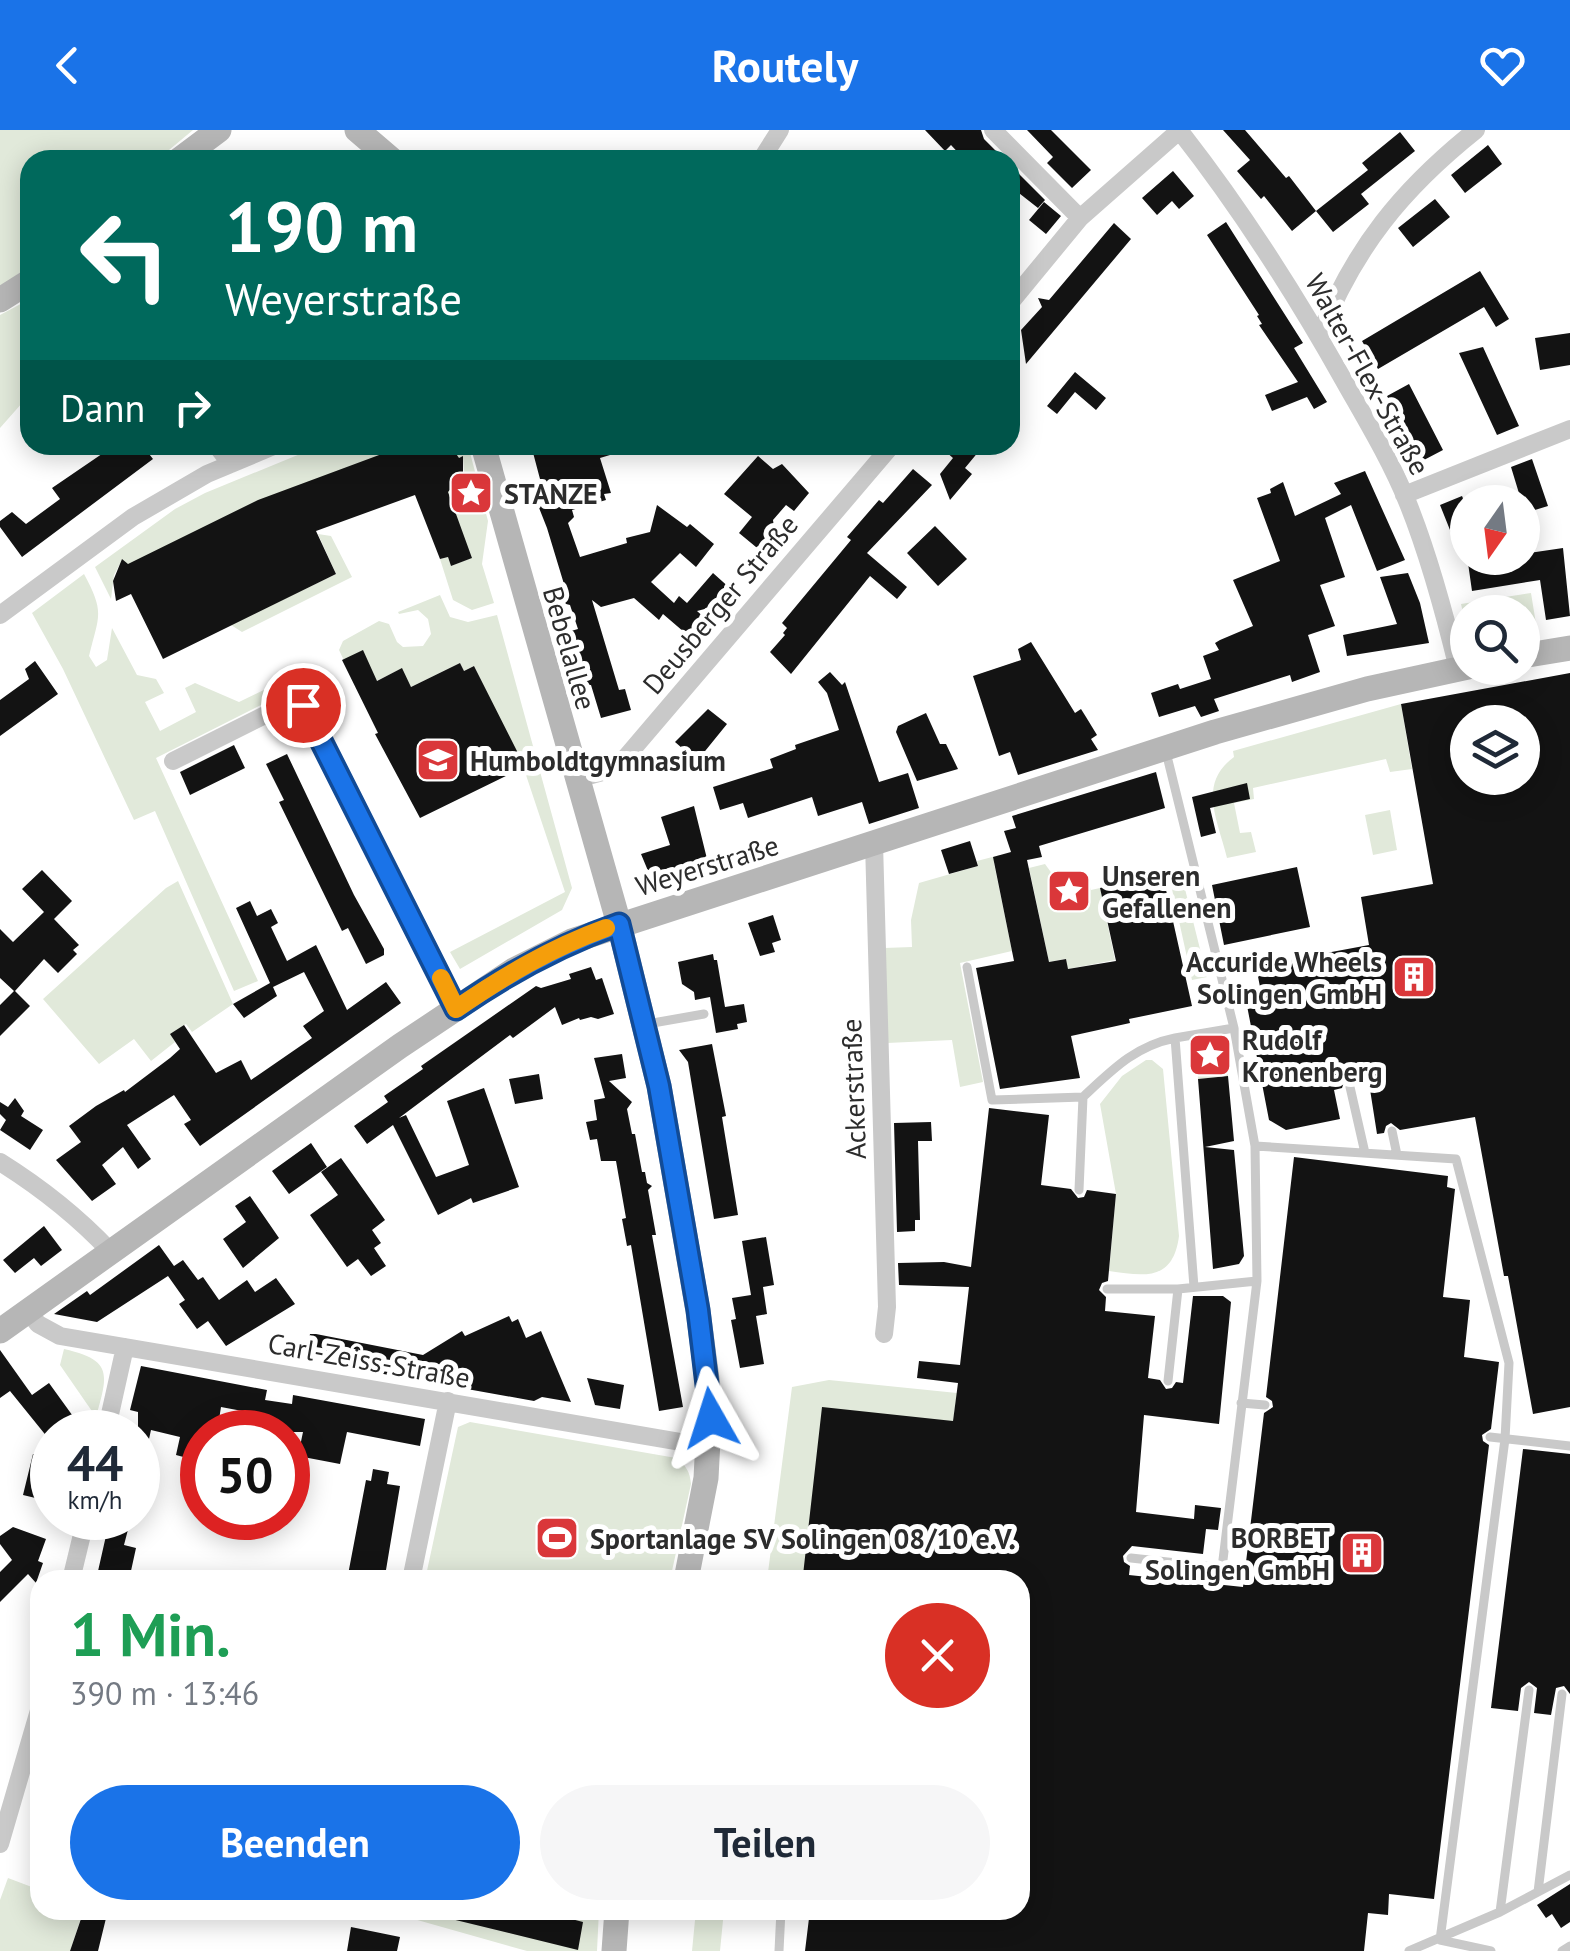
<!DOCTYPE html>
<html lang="de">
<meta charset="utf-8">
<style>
body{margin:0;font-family:"PT Sans",sans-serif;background:#f6f6f7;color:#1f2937;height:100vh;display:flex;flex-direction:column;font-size:38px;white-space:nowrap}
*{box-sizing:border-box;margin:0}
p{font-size:32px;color:#747a83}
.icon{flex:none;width:55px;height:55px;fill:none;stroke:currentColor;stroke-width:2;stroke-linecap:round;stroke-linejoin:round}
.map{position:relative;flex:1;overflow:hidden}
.sheet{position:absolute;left:30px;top:1440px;width:1000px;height:350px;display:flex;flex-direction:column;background:#fff;border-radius:30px;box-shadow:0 5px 25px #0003}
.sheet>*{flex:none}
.top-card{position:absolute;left:20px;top:20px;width:1000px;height:305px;border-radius:30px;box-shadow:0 5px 25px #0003;background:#00695c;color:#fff;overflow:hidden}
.needle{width:65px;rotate:194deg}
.tools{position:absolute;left:1450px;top:355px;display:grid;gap:20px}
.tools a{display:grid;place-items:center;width:90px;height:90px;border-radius:50%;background:#fff;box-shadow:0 5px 25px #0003;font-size:50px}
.speed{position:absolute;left:30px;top:1280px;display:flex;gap:20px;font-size:50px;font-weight:700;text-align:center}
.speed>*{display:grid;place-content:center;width:130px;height:130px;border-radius:50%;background:#fff;box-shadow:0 5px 25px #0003;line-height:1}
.speed small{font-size:25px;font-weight:400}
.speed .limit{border:15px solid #d22;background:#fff;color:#111}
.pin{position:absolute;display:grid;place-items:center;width:85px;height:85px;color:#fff;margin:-42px;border:5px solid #fff;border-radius:50%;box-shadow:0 2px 10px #0007}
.me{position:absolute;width:110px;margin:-55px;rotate:354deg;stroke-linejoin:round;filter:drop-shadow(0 0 8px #0008)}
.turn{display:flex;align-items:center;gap:35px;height:210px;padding:0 40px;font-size:45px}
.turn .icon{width:130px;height:130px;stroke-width:2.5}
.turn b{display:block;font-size:70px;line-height:85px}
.then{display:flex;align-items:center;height:95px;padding:0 40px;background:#0003;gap:20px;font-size:38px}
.round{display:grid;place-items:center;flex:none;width:105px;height:105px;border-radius:52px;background:#f6f6f7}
.head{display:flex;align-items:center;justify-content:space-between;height:170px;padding:0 40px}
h1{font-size:60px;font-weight:700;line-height:75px;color:#1e9e55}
.action{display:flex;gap:20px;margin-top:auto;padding:20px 40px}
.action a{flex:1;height:115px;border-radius:60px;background:#1a73e8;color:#fff;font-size:40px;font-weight:700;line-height:115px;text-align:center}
.action a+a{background:#f6f6f7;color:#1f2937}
header{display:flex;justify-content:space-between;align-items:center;height:130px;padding:0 40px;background:#1a73e8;color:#fff;font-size:45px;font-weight:700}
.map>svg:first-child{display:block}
</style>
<header><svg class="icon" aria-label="back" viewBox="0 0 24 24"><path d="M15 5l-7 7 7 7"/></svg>Routely<svg class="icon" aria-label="heart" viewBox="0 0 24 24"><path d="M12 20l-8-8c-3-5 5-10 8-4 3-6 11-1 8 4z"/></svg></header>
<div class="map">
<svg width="1570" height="1821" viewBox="0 0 1570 1821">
<rect width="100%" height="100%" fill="#fff"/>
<path fill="#e1e9da" d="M0 0H193L157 30H30V135L0 158Z
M30 169V264L0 298V185Z
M322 315H406L129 436 122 430 114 445 111 469 95 437 175 379 205 363Z
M450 315H468L488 391 482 434 494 473 472 480 453 470 440 429 448 427 451 436 471 428 446 357 457 355 464 342 463 327 458 328Z
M318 404 331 406 352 447 242 502 231 495 336 444Z
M84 444C105 483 99 485 89 526L96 537 107 530 112 498 137 545 156 549 164 563 145 572 160 601 196 582 185 558 195 553 239 572 313 536 318 546 156 628 258 851 234 861 155 681 134 690 63 539 32 483Z
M1531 463 1537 500 1523 503 1522 482H1468L1467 500 1461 474Z
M440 465 450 487 468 492 497 485 572 758 562 780 460 839 450 822 565 762 523 636 474 536 464 541 460 533 411 557 401 539 358 560 339 520 343 511 379 491 389 494 397 512 403 517 423 516 431 504 428 489 418 480 399 484 398 482Z
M1401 574 1412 639 1390 642 1386 629 1253 658 1254 669 1234 673 1240 703 1251 702 1256 722 1227 728C1218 690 1197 654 1234 627L1233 621Z
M1390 680 1397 720 1373 725 1365 685Z
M1000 725 1001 731 994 733 1012 821 960 833 983 952 960 957 952 910 887 913 884 818 912 817 911 790 919 753 978 736 977 731Z
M1045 734 1053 745C1068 746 1086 741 1091 760L1100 758 1115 830 1068 839 1065 829 1049 832 1029 738Z
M1180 739 1207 847 1192 850 1168 741Z
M178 751 233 874 192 902 186 894 171 904 175 912 151 931 134 909 99 934 43 869 166 758Z
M1220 910 1225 917 1228 946 1198 949 1196 914Z
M1146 930H1152L1163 939 1179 1106C1173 1152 1144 1146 1109 1141L1116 1064 1100 974 1122 946Z
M64 1219C113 1230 108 1244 96 1287L60 1235Z
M829 1250 957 1263 953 1291 803 1445 797 1444 796 1450H767L792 1257Z
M470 1292 676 1328C686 1335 690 1342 691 1354L670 1450H425L458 1297Z
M8 1748 37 1759 40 1780H66L82 1785 70 1821H0V1770Z
M382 1780H599L597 1821H527Z
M696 1780H724L720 1821H692Z"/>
<path fill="#131313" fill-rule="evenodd" d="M925 0H981L984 9 996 21 986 30H965L951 15 945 21Z
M1027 0H1051L1091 40 1072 58 1047 33 1053 27Z
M1223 0H1245L1286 48 1289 46 1316 81 1292 101 1264 66 1261 69 1237 41 1250 30Z
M1400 2 1415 21 1361 64 1369 74 1333 102 1316 81 1368 40 1362 33Z
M1488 15 1502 34 1465 63 1451 45Z
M1010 35 1045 70 1038 78 1010 56Z
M1173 41 1194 66 1179 79 1172 71 1157 85 1142 68Z
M1435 69 1450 87 1413 117 1398 98Z
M1044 72 1061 86 1046 104 1029 90Z
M1226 92 1303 213 1294 218 1327 272 1314 279 1307 267 1272 281 1265 265 1298 252 1259 195 1262 194 1257 186 1259 185 1207 105Z
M1114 93 1131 109 1026 234 1021 200 1042 177 1038 168 1049 170Z
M1480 141 1509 189 1496 197 1484 177 1378 239 1362 211Z
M1570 203V235L1540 240 1535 208Z
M1483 217 1519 296 1497 305 1459 223Z
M1075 242 1106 268 1096 280 1075 262 1057 284 1047 276Z
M1409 254 1443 320 1422 331 1387 266Z
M115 315H142L153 329 22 427 0 397V391L12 382 26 394 60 369 52 358Z
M406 315H450L459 328 463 326V345L448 362 472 428 451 436 448 427 440 429 415 365 316 401 336 444 163 529 131 464 116 471 113 451 122 429 128 434 258 370Z
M531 315H630V319L600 328 611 363 604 364 606 370 572 380 574 387 568 393 580 427 627 413 626 408 650 402 657 375 687 397 690 394 714 414 696 437 680 423 651 452 674 473 679 466 687 473 713 443 732 460 720 475 697 481 707 490 691 508 663 484 659 490 634 468 601 477 592 470 619 560 625 559 631 580 601 588 591 555H587L571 501 578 499 570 475 562 473 567 464 547 398 530 355 540 349Z
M938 315H984L965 338 972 344 950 370 940 344 953 328Z
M758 326 773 339 782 334 809 363 794 381 786 375 773 390 775 405 762 422 739 403 752 387 724 364Z
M1532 329 1548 376 1525 383 1511 337Z
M913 339 932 355 867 423 907 457 897 469 870 446 791 544 770 522 785 505 783 503 787 498 782 493 851 410 847 407 879 370 883 373Z
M1365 341 1405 430 1377 441 1351 375 1325 388 1345 447 1320 455 1335 496 1308 505 1320 542 1292 552 1290 545 1214 569 1219 581 1201 587 1195 576 1159 587 1151 563 1178 554 1180 559 1211 549 1203 526 1219 520 1215 513 1220 510 1253 496 1233 450 1280 431 1257 368 1271 363 1270 359 1283 352 1295 386 1341 364 1334 353Z
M1462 366 1468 380V405L1454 410 1440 375Z
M935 396 967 429 938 456 907 423Z
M1563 418 1570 486 1546 490 1540 450 1472 461 1468 433 1522 428V424Z
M1408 443 1420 473 1429 513 1347 526 1343 505 1397 494 1380 447Z
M1031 512 1075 583 1081 579 1086 587 1097 605 1091 609 1098 620 1018 645 1010 622 999 626 973 546 1021 530 1018 519Z
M363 520 377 551 402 538 411 557 460 533 464 541 474 536 521 629 510 634 514 642 420 688 375 604 378 603 342 530Z
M35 531 58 564 0 606V570L29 549 25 539Z
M830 542 842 555 845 552 879 652 908 643 919 678 869 694 862 672 818 686 812 667 748 688 743 673 720 680 713 657 773 638 770 629 796 619 795 615 839 600 827 563 818 552Z
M1570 543V1277L1533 1284 1508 1146H1504L1475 987 1400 1000 1391 993 1386 996 1384 1003 1377 1004 1369 953 1358 955 1349 949 1344 952 1342 958 1334 960 1340 989 1286 1000 1269 990 1244 860 1260 857 1256 836 1369 815 1361 767 1433 754 1401 574ZM1468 592H1522V648H1468Z
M708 579 727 594 697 631 675 612Z
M926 583 940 614H946L958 639 917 651 896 602 898 596Z
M234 615 245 638 190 665 180 642Z
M287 624 354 765 384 819V825L366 834 348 798 342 801 279 672 284 670 266 634Z
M1156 642 1165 678 1039 716 1042 727 1027 730 1049 832 1066 829 1068 839 1116 831 1100 758 1162 742 1192 876 1129 889 1130 893 1071 906 1080 948 1000 959 976 838 1014 831 993 727 1011 722 1004 701 1016 698 1012 686Z
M1247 653 1250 669 1210 678 1216 703 1201 707 1192 667Z
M694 676 708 733 685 740 687 750 656 760 641 724 670 715 661 687Z
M970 711 978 736 949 744 941 720Z
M1297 737 1310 797 1224 815 1212 755Z
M42 740 72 771 54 789 79 815 73 820 77 824 58 843 44 829 15 861 30 876 0 906V875L14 861 0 848V799L13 812 44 782 22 759Z
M250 771 257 786 271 779 278 793 271 797 287 831 316 815 347 880 386 852 401 873 200 1016 184 994 191 990 174 965 127 995 151 1029 138 1039 123 1017 102 1035 116 1054 92 1071 56 1030 81 1012 69 996 96 976 124 960 125 962 170 928 180 919 170 904 184 895 216 943 241 930 251 950 312 908 303 896 324 881 304 842 273 857 277 866 244 888 233 874 270 853 236 778Z
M773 785 781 810 772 813 775 822 760 826 748 793Z
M713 824 714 830H717L725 877 744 874 747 892 737 894 738 899 716 903 710 867 695 870 694 862 682 854 678 832Z
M591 837 596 850 602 848 614 884 598 889 591 887 580 890 579 888 562 895 555 877 513 908 510 905 399 988 406 985 436 1047 469 1035 447 971 484 958 519 1057 473 1073 471 1068 438 1085 393 995 367 1014 354 996 388 972 384 966 423 939 421 936 536 856 541 858 571 849 569 844Z
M712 914 726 986 722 987 738 1085 714 1089 688 932 679 920Z
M622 924 626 948 609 951 632 972 627 979 632 1004H635L642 1042H645L647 1053 652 1056 648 1060 656 1105H652L683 1277 659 1281 631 1115 627 1116 622 1089 626 1088 616 1031H601L597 1009 590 1010 586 992 597 990 594 970 605 968 594 928Z
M539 944 543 969 515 974 509 949Z
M1228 946 1234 1011 1205 1017 1234 1020 1244 1126 1239 1134 1213 1139 1198 949Z
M15 968 24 981 21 986 43 1000 30 1020 0 1000 6 990 0 984V972L8 977Z
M989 978 1049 985 1041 1055 1071 1059 1078 1068 1084 1067 1087 1060 1116 1064 1108 1151 1102 1153 1099 1160 1106 1167 1105 1181 1155 1186 1148 1248 1160 1250 1166 1259 1172 1258 1176 1252 1183 1253 1193 1166H1223L1231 1172 1219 1294 1144 1285 1136 1382 1194 1389 1195 1375 1221 1378 1218 1400 1206 1399 1203 1424 1132 1416 1123 1426 1124 1432 1130 1436 1129 1445 1243 1457 1264 1283 1273 1277 1272 1271 1266 1267 1294 1027 1448 1046 1447 1057 1455 1059 1443 1167 1470 1170 1464 1227 1499 1232 1491 1299 1482 1305 1483 1311 1489 1315 1434 1769 1389 1764 1388 1785 1368 1783 1364 1821H805L810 1780H1020V1450H840L803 1445 822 1277 953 1291 958 1253 917 1248 919 1231 960 1235 969 1157 899 1155 898 1133 944 1132 971 1137Z
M931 992 932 1011H918L920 1090H915V1101L897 1102 894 993Z
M311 1013 327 1037 289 1064 272 1041Z
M341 1028 385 1090 372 1100 381 1113 374 1118 386 1136 371 1146 358 1129 347 1137 310 1085 338 1065 321 1042Z
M250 1066 279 1108 243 1138 223 1109 246 1092 235 1076Z
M44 1096 62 1120 41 1136 34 1128 15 1143 3 1130Z
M766 1107 774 1155 763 1157 767 1184 756 1186 764 1234 740 1238 731 1190 736 1189 732 1168 751 1165 742 1111Z
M159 1115 174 1136 183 1130 198 1150 203 1147 219 1170 247 1150 255 1162 276 1148 295 1174 226 1216 208 1191 197 1199 179 1174 185 1170 168 1146 97 1192 54 1184 87 1161 90 1165Z
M509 1186 512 1192 518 1189 526 1208 541 1201 571 1272 542 1267 534 1271 328 1234 330 1222 307 1218 310 1204H316L423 1225 462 1201 465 1206Z
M0 1220 32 1265 49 1253 75 1289 48 1308 10 1261 0 1268Z
M141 1236 267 1260 265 1270 292 1274 293 1265 425 1289 420 1316 347 1302 340 1334 298 1326 303 1302H249L253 1283 221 1277 217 1302H202V1308L197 1307 191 1329 176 1325 180 1307 151 1300 143 1336 138 1335V1282L130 1280Z
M587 1248 624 1255 620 1279 595 1275Z
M1523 1319 1570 1324V1564L1564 1556 1556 1558 1551 1585 1534 1583 1537 1558 1529 1552 1521 1558 1518 1581 1491 1578Z
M33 1324 52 1329V1372L23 1365Z
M373 1339 389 1342 387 1354 400 1356 385 1446 378 1445 376 1450H347L366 1350 371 1351Z
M110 1388H131L124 1415 136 1418 129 1450H96Z
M13 1397 46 1409 38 1431 43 1433 36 1453 28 1444 0 1472V1442L12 1430 0 1414V1406Z
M1570 1754V1792L1561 1798 1552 1784 1546 1788 1537 1775Z
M84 1780H108L98 1821H70Z
M436 1780H537L583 1792 578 1820 435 1785Z
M351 1797 400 1807 397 1821H347Z"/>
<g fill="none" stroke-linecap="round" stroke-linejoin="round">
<path stroke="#c9c9c9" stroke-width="9" d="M967 837 992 970 1083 967C1112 940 1135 916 1175 908L1194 1157
M647 894 704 884
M1175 908 1234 898
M1350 957 1365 1023
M1392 1001 1397 1025
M1255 1016 1456 1029 1509 1233 1505 1309 1440 1810 1491 1821
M1079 1060 1083 967
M1107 1159H1178L1257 1151
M1168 1251 1178 1159
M1241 1273 1265 1275
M1490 1307 1570 1316
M1131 1428 1222 1438 1257 1151 1255 1016 1234 898 1166 622
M1538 1762 1562 1564
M1500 1782 1529 1560
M779 1821 781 1780
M1409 1821 1500 1782 1570 1745
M1562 1821 1570 1816"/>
<path stroke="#c9c9c9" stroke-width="18" d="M993 0 1080 88
M1179 0C1241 79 1294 162 1343 249 1365 288 1390 329 1407 371 1429 425 1444 481 1458 539
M761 30 780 0
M1010 173 1080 88 1180 0
M1319 207C1354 118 1402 59 1476 0
M216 315 231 334
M1404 365 1570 299
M0 485 133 387 207 344 276 315
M173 631 291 572 303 575 456 879
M577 649 606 641 626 627 892 315
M874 713 887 1177 884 1204
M0 1032C40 1057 77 1086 110 1121
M28 1181 38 1194 60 1206 710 1317
M106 1302 125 1217
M71 1450 86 1388
M411 1450 448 1271
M0 1714 40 1577"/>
<path stroke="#b6b6b6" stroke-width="25" d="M357 0 392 30
M179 30 219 0
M0 170 30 151
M483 315 619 794 659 956 698 1181 710 1272 706 1348 686 1450
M1522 526 1570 518
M0 1201 400 916 514 840 572 811 1215 602 1367 559 1468 537
M614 1821 617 1780"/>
</g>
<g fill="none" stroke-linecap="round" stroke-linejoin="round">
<defs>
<path id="route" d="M303 575 456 879C508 843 559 815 619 794L659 956 698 1180 711 1288"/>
</defs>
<use href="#route" stroke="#114b97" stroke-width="25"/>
<use href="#route" stroke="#1a73e8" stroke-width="18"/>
<path stroke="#f59e0b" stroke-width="18" d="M441 848 456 879C504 846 551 818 606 798"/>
</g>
<defs>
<symbol id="sight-square" viewBox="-11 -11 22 22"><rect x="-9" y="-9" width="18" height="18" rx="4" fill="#da373a" stroke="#fff"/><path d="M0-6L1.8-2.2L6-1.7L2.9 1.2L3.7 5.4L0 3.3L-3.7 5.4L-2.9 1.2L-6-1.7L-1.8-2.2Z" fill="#fff"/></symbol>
<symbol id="school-square" viewBox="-11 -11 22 22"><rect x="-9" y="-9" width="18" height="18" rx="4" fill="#da373a" stroke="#fff"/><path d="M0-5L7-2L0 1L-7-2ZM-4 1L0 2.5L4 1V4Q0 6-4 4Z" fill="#fff"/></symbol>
<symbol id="building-square" viewBox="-11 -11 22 22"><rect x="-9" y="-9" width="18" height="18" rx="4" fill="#da373a" stroke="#fff"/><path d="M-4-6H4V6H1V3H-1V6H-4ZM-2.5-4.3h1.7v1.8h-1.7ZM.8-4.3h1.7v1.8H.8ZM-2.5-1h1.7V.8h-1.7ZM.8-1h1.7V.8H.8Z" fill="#fff"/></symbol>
<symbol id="stadium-square" viewBox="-11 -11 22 22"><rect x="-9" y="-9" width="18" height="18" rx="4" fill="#da373a" stroke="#fff"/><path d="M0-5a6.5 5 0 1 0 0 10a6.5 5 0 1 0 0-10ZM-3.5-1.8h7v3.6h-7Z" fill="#fff"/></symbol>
</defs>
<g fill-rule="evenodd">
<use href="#sight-square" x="446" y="338" width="50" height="50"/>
<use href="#school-square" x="413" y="605" width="50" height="50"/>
<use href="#sight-square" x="1044" y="736" width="50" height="50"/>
<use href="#building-square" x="1389" y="822" width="50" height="50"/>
<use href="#sight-square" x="1185" y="900" width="50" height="50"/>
<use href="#stadium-square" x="532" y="1383" width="50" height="50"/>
<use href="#building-square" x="1337" y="1398" width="50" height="50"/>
</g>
<g text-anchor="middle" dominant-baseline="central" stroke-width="10" stroke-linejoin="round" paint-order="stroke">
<g font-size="28" fill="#2c2c2c" stroke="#fff">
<text transform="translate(1368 244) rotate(61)">Walter-Flex-Straße</text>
<text transform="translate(720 474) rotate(-50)">Deusberger Straße</text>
<text transform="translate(570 518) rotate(74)">Bebelallee</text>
<text transform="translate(707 735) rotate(-17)">Weyerstraße</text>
<text transform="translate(853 959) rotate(-92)">Ackerstraße</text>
<text transform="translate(369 1230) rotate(10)">Carl-Zeiss-Straße</text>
</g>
<g font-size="28" font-weight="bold" fill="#2c2c2c" stroke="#fff" text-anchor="start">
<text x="504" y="363">STANZE</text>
<text x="470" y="630">Humboldtgymnasium</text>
<text x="1102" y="745">Unseren<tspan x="1102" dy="32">Gefallenen</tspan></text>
<text x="1382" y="831" text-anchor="end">Accuride Wheels<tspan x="1382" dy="32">Solingen GmbH</tspan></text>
<text x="1242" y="909">Rudolf<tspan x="1242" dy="32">Kronenberg</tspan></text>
<text x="1330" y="1407" text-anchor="end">BORBET<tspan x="1330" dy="32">Solingen GmbH</tspan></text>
<text x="590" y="1408">Sportanlage SV Solingen 08/10 e.V.</text>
</g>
</g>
</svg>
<div class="tools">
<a><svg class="needle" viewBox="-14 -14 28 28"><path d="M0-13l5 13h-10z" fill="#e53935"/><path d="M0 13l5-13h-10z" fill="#747a83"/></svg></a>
<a><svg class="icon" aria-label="search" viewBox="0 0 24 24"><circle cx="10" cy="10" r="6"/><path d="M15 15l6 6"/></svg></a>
<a><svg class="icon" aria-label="layers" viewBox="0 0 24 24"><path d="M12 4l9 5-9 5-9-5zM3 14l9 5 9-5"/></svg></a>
</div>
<div class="speed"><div>44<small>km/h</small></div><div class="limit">50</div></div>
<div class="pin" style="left:303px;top:575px;background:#d93025"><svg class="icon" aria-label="arrive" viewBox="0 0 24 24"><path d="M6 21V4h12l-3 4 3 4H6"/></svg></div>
<svg class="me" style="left:711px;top:1288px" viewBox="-20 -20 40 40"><path d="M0-17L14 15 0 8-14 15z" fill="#1a73e8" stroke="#fff" stroke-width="4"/></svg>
<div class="top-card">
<div class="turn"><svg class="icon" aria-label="left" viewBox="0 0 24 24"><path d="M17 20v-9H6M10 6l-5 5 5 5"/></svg><div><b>190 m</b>Weyerstraße</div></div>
<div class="then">Dann<svg class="icon" aria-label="right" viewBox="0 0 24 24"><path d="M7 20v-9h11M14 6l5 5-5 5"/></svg></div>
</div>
<section class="sheet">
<div class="head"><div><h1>1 Min.</h1><p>390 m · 13:46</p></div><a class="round" style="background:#d93025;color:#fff"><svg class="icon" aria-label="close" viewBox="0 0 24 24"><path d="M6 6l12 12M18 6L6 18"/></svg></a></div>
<div class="action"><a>Beenden</a><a>Teilen</a></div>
</section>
</div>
